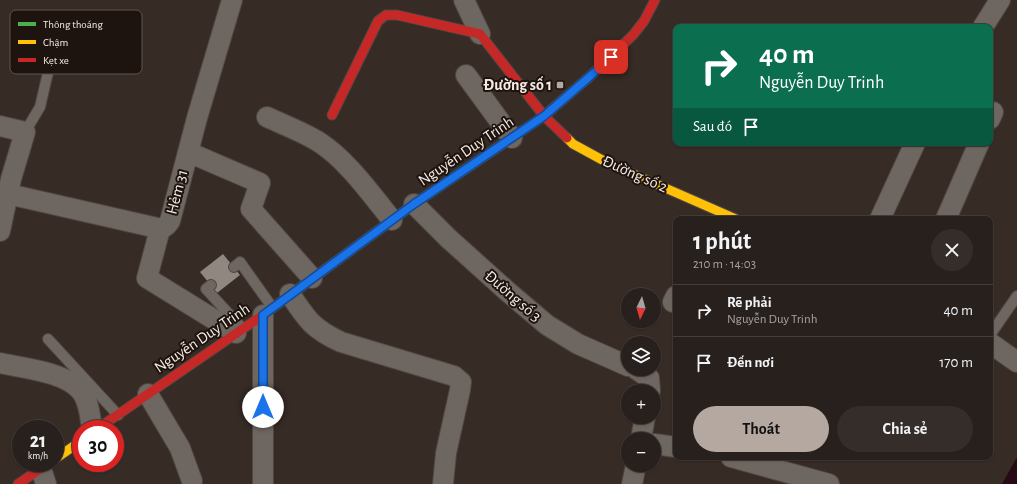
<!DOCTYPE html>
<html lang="vi">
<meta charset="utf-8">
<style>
body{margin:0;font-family:"Alegreya Sans",sans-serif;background:#342d29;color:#f1f3f6;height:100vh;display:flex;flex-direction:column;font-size:15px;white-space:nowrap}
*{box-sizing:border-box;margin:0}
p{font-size:13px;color:#a5a3a3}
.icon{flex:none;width:22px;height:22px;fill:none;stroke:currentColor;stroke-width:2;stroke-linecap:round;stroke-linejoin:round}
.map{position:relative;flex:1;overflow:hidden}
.details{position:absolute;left:673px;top:216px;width:320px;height:244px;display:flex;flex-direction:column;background:#28201c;border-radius:8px;box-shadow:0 1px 3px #0004,0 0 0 1px #443e3b}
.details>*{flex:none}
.hud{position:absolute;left:673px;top:24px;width:320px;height:122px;border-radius:8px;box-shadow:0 1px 3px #0004,0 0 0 1px #443e3b;background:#0b6e4f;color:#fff;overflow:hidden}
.needle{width:26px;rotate:185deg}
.fabs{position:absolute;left:621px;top:288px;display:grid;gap:8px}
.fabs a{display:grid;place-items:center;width:40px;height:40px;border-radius:50%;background:#28201c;box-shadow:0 1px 3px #0004,0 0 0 1px #443e3b;font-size:20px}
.speed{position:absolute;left:12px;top:420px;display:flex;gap:8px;font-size:20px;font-weight:700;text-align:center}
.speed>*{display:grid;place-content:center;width:52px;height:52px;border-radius:50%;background:#28201c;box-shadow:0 1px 3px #0004,0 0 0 1px #443e3b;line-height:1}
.speed small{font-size:10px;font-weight:400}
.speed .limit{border:6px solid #d22;background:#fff;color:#111}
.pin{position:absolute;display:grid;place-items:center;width:34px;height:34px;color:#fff;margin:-17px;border-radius:8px;box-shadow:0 2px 6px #0006}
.me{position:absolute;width:44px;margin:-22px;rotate:0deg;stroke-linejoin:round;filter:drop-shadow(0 0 3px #0008)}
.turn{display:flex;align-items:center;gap:14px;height:84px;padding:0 20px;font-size:18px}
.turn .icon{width:52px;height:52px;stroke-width:2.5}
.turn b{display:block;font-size:28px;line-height:34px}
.then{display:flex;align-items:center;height:38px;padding:0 20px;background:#0003;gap:8px;font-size:15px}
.round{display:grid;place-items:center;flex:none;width:42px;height:42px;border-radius:21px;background:#342d29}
.overview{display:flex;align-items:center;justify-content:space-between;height:68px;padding:0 20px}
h1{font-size:24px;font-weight:700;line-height:30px}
.cta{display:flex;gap:8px;margin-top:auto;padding:8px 20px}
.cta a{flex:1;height:46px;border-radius:24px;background:#b4a8a1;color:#111;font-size:16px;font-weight:700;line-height:46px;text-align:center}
.cta a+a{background:#342d29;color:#f1f3f6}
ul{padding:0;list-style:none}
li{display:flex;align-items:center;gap:12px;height:52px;padding:0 20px;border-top:1px solid #443e3b}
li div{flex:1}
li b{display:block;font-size:15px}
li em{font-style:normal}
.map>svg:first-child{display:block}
</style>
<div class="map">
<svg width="1017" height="484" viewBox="0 0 1017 484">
<rect width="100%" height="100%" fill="#362b25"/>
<path fill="#280a16" d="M1017 458V484H1002L1016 459Z"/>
<path fill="#8f8780" d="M223 254 240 275 217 293 200 272Z"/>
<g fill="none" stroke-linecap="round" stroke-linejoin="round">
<defs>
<path id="lane" d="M25 132 40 107 55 42
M234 267 240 262 272 307
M211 285 206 289 242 328
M990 335 1017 296
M48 339 118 415"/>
<path id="street" d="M464 0 480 34
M983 27 1000 0
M466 75 512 138
M267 117C284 125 303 132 319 142 347 160 371 194 392 220
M990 119 993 112
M0 126 25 132 11 179 0 231
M188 152 260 183 251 209 312 278
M8 194 153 227C161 229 165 229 170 221L197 118 232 0
M414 204 448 238 507 291 547 325 578 344 628 366
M880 219 915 143
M946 219 979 143
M160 229 147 278 236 333
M290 294C307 320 313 329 341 342L454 376 461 382 460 390 446 453 443 484
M673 302 676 296
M990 343 1017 362
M0 363C23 368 66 372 81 391 89 401 90 416 92 429
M636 369 649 378 650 391
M148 394 180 448 192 481
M641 439 645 417
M654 444 676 447
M731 457 829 484
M41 469 46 484
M263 484V315
M632 484 636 465"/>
<path id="fast" d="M301 287 414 204 544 116 552 109"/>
<path id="slow" d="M567 138 573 144 606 162 736 219
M55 459 81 441"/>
<path id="jam" d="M552 109 588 78 633 35 644 21 655 0
M332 115 378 21 386 15H397L480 34 544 116 567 138
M97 429 263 315 301 287
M18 484 49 463"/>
</defs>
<use href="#lane" stroke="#514742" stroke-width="12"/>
<use href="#street" stroke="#514742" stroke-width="22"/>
<use href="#fast" stroke="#514742" stroke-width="11"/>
<use href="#slow" stroke="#514742" stroke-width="11"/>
<use href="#jam" stroke="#514742" stroke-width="11"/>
<use href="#lane" stroke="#6e6661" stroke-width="10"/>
<use href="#street" stroke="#6e6661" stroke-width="20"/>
<use href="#fast" stroke="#4caf50" stroke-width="9"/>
<use href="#slow" stroke="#ffc107" stroke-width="9"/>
<use href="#jam" stroke="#c62828" stroke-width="9"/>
</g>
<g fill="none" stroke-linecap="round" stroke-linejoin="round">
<defs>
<path id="route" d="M263 407V315L414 204 544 116 588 78 611 57"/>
</defs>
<use href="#route" stroke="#114b97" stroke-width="10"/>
<use href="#route" stroke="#1a73e8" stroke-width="7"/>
</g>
<rect fill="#b4a8a1" stroke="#1d140f" stroke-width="1.5" x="556" y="81" width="8" height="8" rx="2"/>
<g text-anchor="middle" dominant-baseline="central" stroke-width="4" stroke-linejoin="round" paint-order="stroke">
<g font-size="16" font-weight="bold" fill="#f8ebe4" stroke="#1d140f" text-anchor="end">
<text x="552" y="85">Đường số 1</text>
</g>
<g font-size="16" fill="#f8ebe4" stroke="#1d140f">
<text transform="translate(466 151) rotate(-34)">Nguyễn Duy Trinh</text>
<text transform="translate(635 174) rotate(24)">Đường số 2</text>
<text transform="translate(177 192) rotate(-75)">Hẻm 31</text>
<text transform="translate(513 296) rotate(41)">Đường số 3</text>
<text transform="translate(202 338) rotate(-34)">Nguyễn Duy Trinh</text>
</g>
</g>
<rect x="10" y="10" width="132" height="64" rx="6" fill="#1d140f" stroke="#5f544f" stroke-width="1"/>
<rect x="18" y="22" width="18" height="4" fill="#4caf50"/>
<rect x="18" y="40" width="18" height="4" fill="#ffc107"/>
<rect x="18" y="58" width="18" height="4" fill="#c62828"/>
<g font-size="11" fill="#f8ebe4">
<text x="43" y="28">Thông thoáng</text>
<text x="43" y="46">Chậm</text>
<text x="43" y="64">Kẹt xe</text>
</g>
</svg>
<div class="fabs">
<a><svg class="needle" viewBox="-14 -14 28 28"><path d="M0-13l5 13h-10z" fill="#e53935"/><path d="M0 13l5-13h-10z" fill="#a5a3a3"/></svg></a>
<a><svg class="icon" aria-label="layers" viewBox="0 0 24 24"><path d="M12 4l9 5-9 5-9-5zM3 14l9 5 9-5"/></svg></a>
<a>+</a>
<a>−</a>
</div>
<div class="speed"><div>21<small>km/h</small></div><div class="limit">30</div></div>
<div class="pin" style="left:611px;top:57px;background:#d93025"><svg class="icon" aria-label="arrive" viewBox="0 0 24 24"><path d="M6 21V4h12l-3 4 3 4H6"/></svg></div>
<svg class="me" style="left:263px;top:407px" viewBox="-20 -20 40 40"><circle r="19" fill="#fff"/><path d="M0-13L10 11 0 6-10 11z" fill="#1a73e8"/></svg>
<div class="hud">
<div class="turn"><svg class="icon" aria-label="right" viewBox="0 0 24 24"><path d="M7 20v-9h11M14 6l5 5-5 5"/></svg><div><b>40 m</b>Nguyễn Duy Trinh</div></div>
<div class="then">Sau đó<svg class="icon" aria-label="arrive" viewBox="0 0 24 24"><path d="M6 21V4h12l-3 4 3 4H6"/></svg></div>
</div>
<section class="details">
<div class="overview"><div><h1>1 phút</h1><p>210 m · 14:03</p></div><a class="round"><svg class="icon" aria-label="close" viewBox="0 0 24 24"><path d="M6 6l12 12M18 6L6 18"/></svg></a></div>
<ul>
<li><svg class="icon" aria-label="right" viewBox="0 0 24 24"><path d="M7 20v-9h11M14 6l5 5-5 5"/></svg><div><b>Rẽ phải</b><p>Nguyễn Duy Trinh</p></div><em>40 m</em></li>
<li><svg class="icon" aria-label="arrive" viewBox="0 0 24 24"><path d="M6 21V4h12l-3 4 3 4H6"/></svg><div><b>Đến nơi</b></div><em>170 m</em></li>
</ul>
<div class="cta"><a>Thoát</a><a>Chia sẻ</a></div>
</section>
</div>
